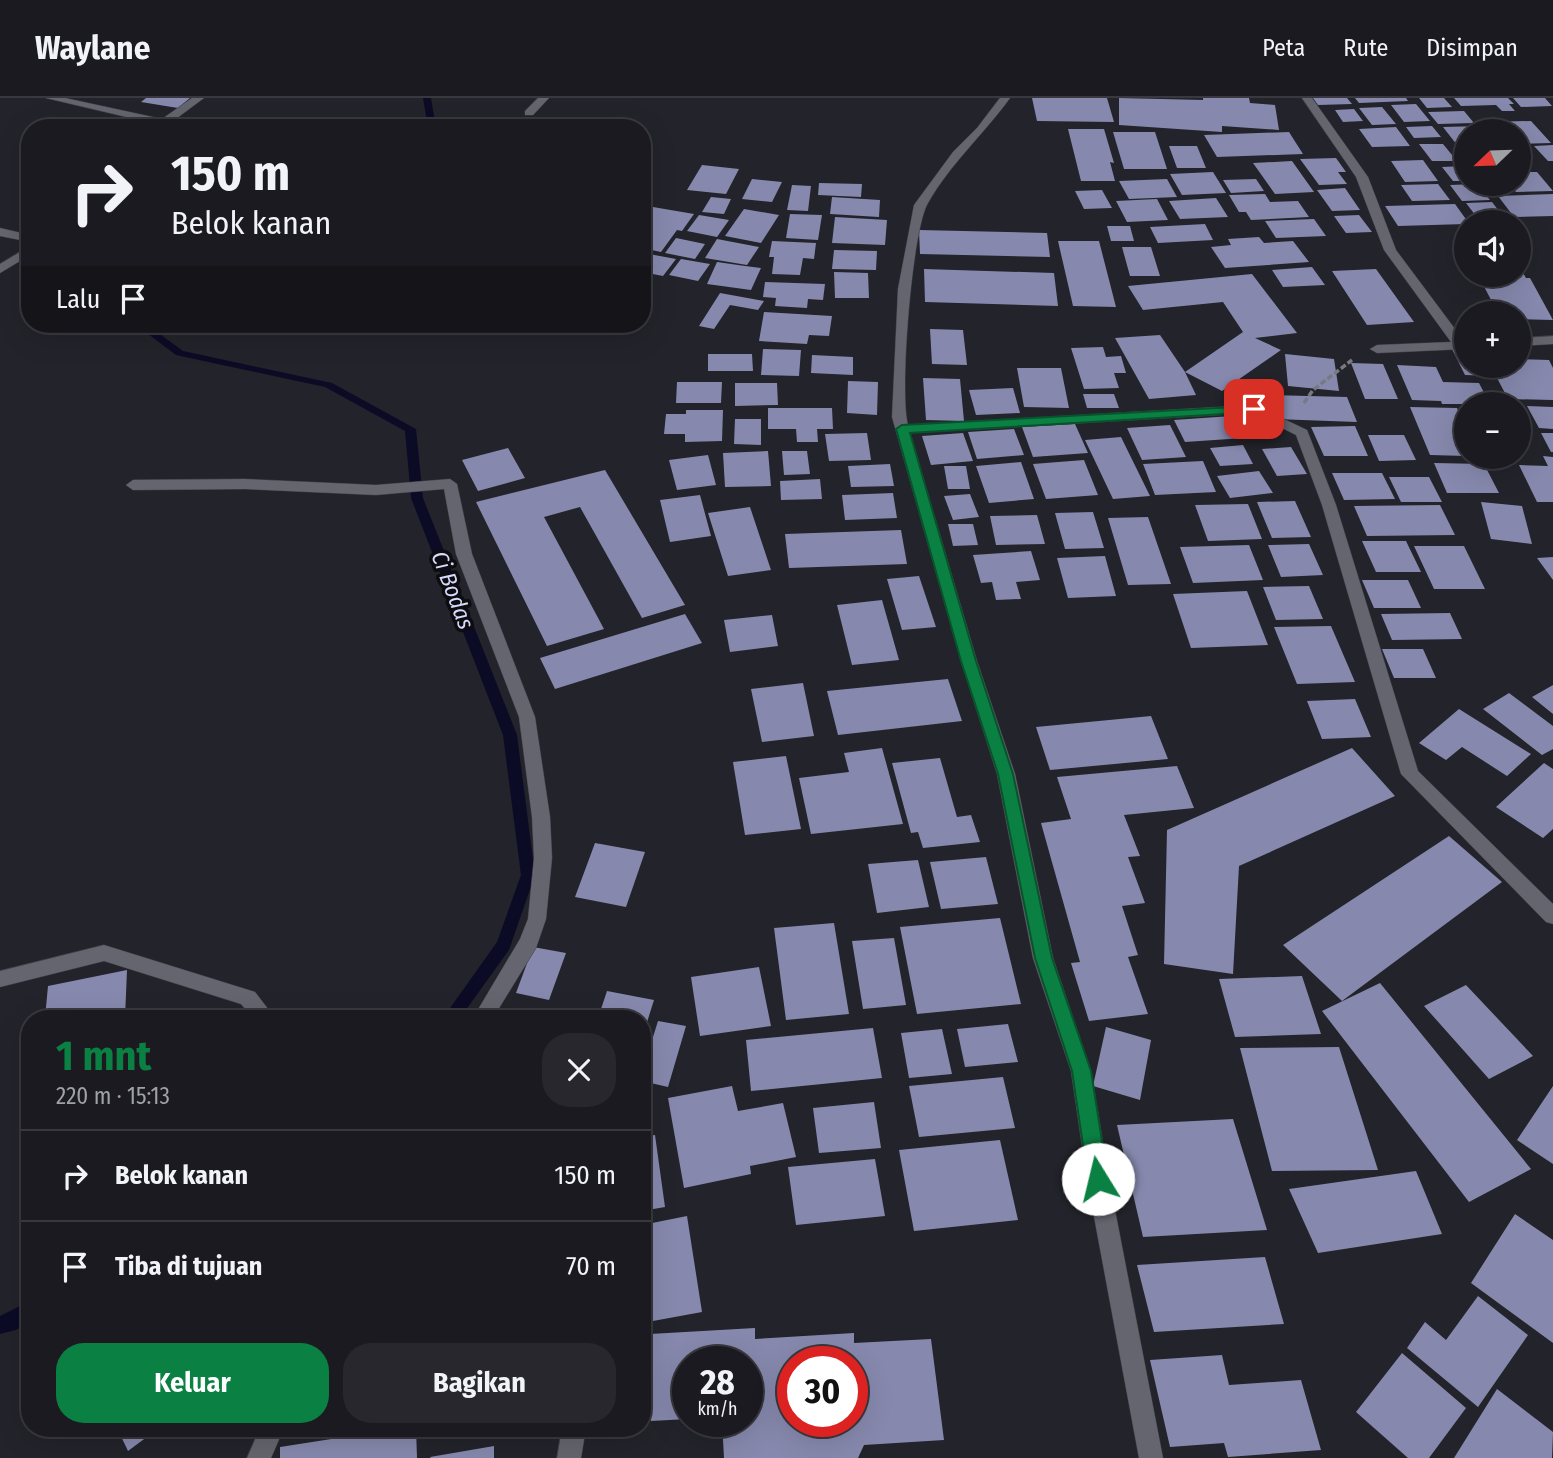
<!DOCTYPE html>
<html lang="id">
<meta charset="utf-8">
<style>
body{margin:0;font-family:"Fira Sans Condensed",sans-serif;background:#27272d;color:#f1f3f6;height:100vh;display:flex;flex-direction:column;font-size:26px;white-space:nowrap}
*{box-sizing:border-box;margin:0}
p{font-size:23px;color:#9fa1a5}
.icon{flex:none;width:38px;height:38px;fill:none;stroke:currentColor;stroke-width:2;stroke-linecap:round;stroke-linejoin:round}
.map{position:relative;flex:1;overflow:hidden}
.panel{position:absolute;left:21px;top:912px;width:630px;height:427px;display:flex;flex-direction:column;background:#1a1a20;border-radius:28px;box-shadow:0 7px 28px #0002,0 0 0 2px #38383e}
.panel>*{flex:none}
.guide{position:absolute;left:21px;top:21px;width:630px;height:214px;border-radius:28px;box-shadow:0 7px 28px #0002,0 0 0 2px #38383e;background:#1a1a20;color:#f1f3f6;overflow:hidden}
.needle{width:46px;rotate:247deg}
.buttons{position:absolute;left:1454px;top:21px;display:grid;gap:14px}
.buttons a{display:grid;place-items:center;width:77px;height:77px;border-radius:50%;background:#1a1a20;box-shadow:0 7px 28px #0002,0 0 0 2px #38383e;font-size:35px}
.speed{position:absolute;left:672px;top:1248px;display:flex;gap:14px;font-size:35px;font-weight:700;text-align:center}
.speed>*{display:grid;place-content:center;width:91px;height:91px;border-radius:50%;background:#1a1a20;box-shadow:0 7px 28px #0002,0 0 0 2px #38383e;line-height:1}
.speed small{font-size:18px;font-weight:400}
.speed .limit{border:10px solid #d22;background:#fff;color:#111}
.pin{position:absolute;display:grid;place-items:center;width:60px;height:60px;color:#fff;margin:-30px;border-radius:14px;box-shadow:0 4px 10px #0006}
.me{position:absolute;width:77px;margin:-38px;rotate:351deg;stroke-linejoin:round;filter:drop-shadow(0 0 5px #0008)}
.turn{display:flex;align-items:center;gap:24px;height:147px;padding:0 35px;font-size:32px}
.turn .icon{width:91px;height:91px;stroke-width:2.5}
.turn b{display:block;font-size:49px;line-height:60px}
.then{display:flex;align-items:center;height:66px;padding:0 35px;background:#0003;gap:14px;font-size:26px}
.round{display:grid;place-items:center;flex:none;width:74px;height:74px;border-radius:28px;background:#27272d}
.headline{display:flex;align-items:center;justify-content:space-between;height:119px;padding:0 35px}
h1{font-size:42px;font-weight:700;line-height:52px;color:#0b8043}
.action{display:flex;gap:14px;margin-top:auto;padding:14px 35px}
.action a{flex:1;height:80px;border-radius:28px;background:#0b8043;color:#fff;font-size:28px;font-weight:700;line-height:80px;text-align:center}
.action a+a{background:#27272d;color:#f1f3f6}
ul{padding:0;list-style:none}
li{display:flex;align-items:center;gap:21px;height:91px;padding:0 35px;border-top:2px solid #38383e}
li div{flex:1}
li b{display:block;font-size:26px}
li em{font-style:normal}
header{display:flex;align-items:center;gap:42px;box-sizing:border-box;height:98px;padding:0 35px;background:#1a1a20;border-bottom:2px solid #38383e}
header strong{font-size:33px}
nav{display:flex;gap:38px;margin-inline-start:auto;font-size:24px}
.map>svg:first-child{display:block}
</style>
<header>
<strong>Waylane</strong>
<nav><a>Peta</a><a>Rute</a><a>Disimpan</a></nav>
</header>
<div class="map">
<svg width="1553" height="1360" viewBox="0 0 1553 1360">
<rect width="100%" height="100%" fill="#23232b"/>
<g fill="none" stroke-linecap="round" stroke-linejoin="round">
<path fill="#0c0b26" fill-rule="evenodd" d="M423 0H431L436 30H428Z
M135 226H146L183 253 332 285 416 331 423 400 517 637 535 777 509 852 460 920H443L497 844 521 777 503 637 411 400 405 333 325 289 176 257Z
M30 1203V1223L16 1232 0 1236V1218Z"/>
</g>
<path fill="#8689ad" fill-rule="evenodd" d="M146 0H190L178 10 141 4Z
M1032 0H1107L1114 24 1037 23Z
M1119 0 1203 2V0H1249L1250 5 1275 7 1279 32 1222 28V34L1119 27Z
M1313 0H1347L1352 6 1318 7Z
M1355 0H1406L1408 3 1359 5Z
M1419 0H1444L1452 9 1427 10Z
M1454 0H1508L1514 6H1509L1515 13H1502L1496 7 1461 8Z
M1513 0H1545L1552 8 1521 9Z
M1416 6 1430 23 1404 24 1391 7Z
M1382 9 1396 26 1372 27 1359 10Z
M1354 11 1363 23 1343 24 1335 12Z
M1464 13 1474 25 1438 26 1428 14Z
M285 20 323 29V30H271Z
M1531 23 1551 45 1519 46V33H1493L1486 24Z
M1432 28 1441 39 1414 40 1406 29Z
M1480 28 1484 33H1466V46L1457 47 1443 29Z
M1396 29 1410 48 1372 49 1359 31Z
M1068 31H1104L1114 65 1110 64 1115 83H1081Z
M1113 34H1155L1167 71H1124Z
M1289 34 1303 56 1217 59 1204 37Z
M1419 46H1443L1457 63H1432Z
M1553 47V63H1548L1534 48Z
M1169 48H1197L1206 70H1177Z
M1336 60 1346 74H1338L1347 86 1319 87 1300 61Z
M1423 62 1438 83 1405 84 1391 63Z
M1292 63 1314 94 1275 96 1253 65Z
M702 67 739 71 726 96 687 92Z
M1464 68 1466 83H1453L1442 69Z
M1213 74 1226 95 1182 97 1170 76Z
M1519 74H1537L1553 93 1516 94 1509 86H1519Z
M752 81 782 84 772 104 742 101Z
M1167 81 1177 99 1129 101 1119 83Z
M1256 81 1264 93 1231 95 1223 82Z
M819 85 862 86 861 99 818 97Z
M1438 86 1450 102 1412 103 1401 87Z
M1477 86 1490 102 1462 103 1450 87Z
M792 87 811 88 808 113 787 112Z
M1345 90 1360 112 1332 113 1317 92Z
M1102 92 1112 110 1084 111 1075 93Z
M1265 96 1270 104 1298 103 1309 119 1251 122 1246 114H1239L1229 97Z
M1553 96V118L1514 119 1498 98Z
M711 99 731 101 724 116 702 114Z
M832 99 880 102 879 119 830 116Z
M1216 100 1228 119 1180 121 1169 103Z
M1157 101 1168 122 1127 124 1116 103Z
M1492 104 1505 121 1479 122 1466 105Z
M1455 106 1468 124 1466 126 1398 128 1385 108Z
M653 109 694 116 682 133 677 132 661 154 642 150V135L649 126 642 125V122Z
M744 111 779 117 761 145 725 138Z
M790 116 822 117 818 142 786 140Z
M699 117 729 122 717 139 687 133Z
M1359 117 1372 134 1346 135 1334 118Z
M835 119 887 122 885 147 832 145Z
M1314 121 1326 138 1276 140 1265 123Z
M1205 126 1213 142 1158 145 1150 129Z
M1107 128H1130L1134 143H1111Z
M919 132 1047 135 1050 159 920 156Z
M1259 139 1264 145 1293 143 1309 164 1225 170 1211 149 1231 147 1228 141Z
M676 140 705 146 695 161 665 155Z
M717 141 759 149 747 167 705 160Z
M772 143 816 145 814 161 803 160 800 177 772 176 774 159H769Z
M1058 143H1099L1116 209 1073 208Z
M1122 149H1151L1160 178H1130Z
M834 152 877 153 876 172 832 171Z
M649 156 676 161 663 178 642 174V164Z
M681 161 710 166 698 183 669 177Z
M717 164 745 168 761 170 751 192 707 186Z
M1519 168 1526 180H1530L1553 222 1519 221V215H1498L1479 179 1519 177Z
M1312 169 1325 187 1283 189 1272 172Z
M924 171 1054 175 1058 208 925 204Z
M1376 171 1414 224 1367 227 1332 173Z
M834 174 868 175 869 200H835Z
M1252 176 1297 235 1255 240 1281 252 1222 293 1185 274 1243 234 1223 204 1143 212 1128 188Z
M765 184 825 186 823 202 808 201 807 210 775 208 776 200 763 199Z
M720 195 764 203 758 212 730 207 714 231 699 228Z
M764 214 832 218 829 238 809 237 807 246 759 243Z
M930 231 963 232 967 267 932 266Z
M1160 237 1185 274 1196 297 1149 301 1115 240Z
M1103 249 1106 259 1121 258 1126 275H1114L1119 290 1084 291 1071 250Z
M763 251 801 252 799 278 761 277Z
M1452 251H1466V268H1519V261L1549 262 1553 270V302L1508 301 1496 278 1465 277Z
M708 256H752L753 273H708Z
M1285 256 1334 261 1339 293 1288 288Z
M812 257 853 259V277L811 275Z
M1351 265 1383 266 1398 301H1365Z
M1397 267 1436 269 1443 284 1479 285 1490 306H1442L1441 303 1412 302Z
M1017 270H1061L1069 310 1024 309Z
M923 280 960 281 964 323 926 322Z
M848 283 878 284 877 317 847 315Z
M677 284H722L721 305H676Z
M735 285H777L778 307 735 308Z
M1013 290 1020 315 976 317 969 292Z
M1083 296H1114L1119 310H1087Z
M1268 297 1347 299 1357 324 1275 321Z
M1527 308 1553 309V331L1539 330Z
M1410 309 1457 310 1466 331V358L1430 357Z
M768 310H832L833 331H817L818 344H797L796 331H768Z
M686 312H723L722 343 685 344V336H664L666 316H686Z
M1232 318 1244 340 1185 344 1174 322Z
M735 321H761V347L734 346Z
M1075 326 1088 355 1033 359 1022 329Z
M1170 327 1186 359 1142 362 1127 330Z
M1355 328 1368 358H1324L1311 329Z
M1014 331 1024 357 977 361 968 334Z
M867 335 871 362 829 363 825 336Z
M963 335 973 363 931 367 922 338Z
M1541 335H1553V354H1551Z
M1368 337H1404L1416 362 1379 363Z
M1121 339 1150 398 1113 401 1085 342Z
M1243 347 1253 366 1220 368 1210 350Z
M1291 349 1307 376 1277 378 1262 351Z
M508 350 525 380 478 393 462 362Z
M768 353 771 388 725 389 723 355Z
M782 353H807L810 376 784 377Z
M708 357 716 387 677 392 669 362Z
M1543 358 1553 359V404H1537L1519 367 1548 368Z
M1084 362 1098 397 1046 401 1033 366Z
M1203 363 1216 394 1155 397 1143 366Z
M1021 364 1034 401 989 405 976 368Z
M1434 365 1484 366 1499 395H1447Z
M890 366 894 388 851 389 848 368Z
M944 368H966L970 391H948Z
M605 372 685 507 642 520 580 409 544 419 604 531 547 548 476 404Z
M1259 373 1273 395 1230 400 1217 378Z
M1332 375H1382L1395 401 1344 402Z
M1389 379H1429L1442 404H1401Z
M820 381 822 401 781 402 780 383Z
M893 395 897 420 845 422 842 397Z
M970 396 979 419 953 422 944 398Z
M700 397 711 438 670 444 660 402Z
M1295 403 1311 439 1272 440 1257 404Z
M1481 404 1522 408 1532 446 1491 441Z
M1248 406 1262 441 1208 443 1195 407Z
M1440 407 1455 437 1367 438 1354 408Z
M750 409 771 472 728 478 708 415Z
M1093 414 1104 450 1065 451 1055 415Z
M1037 417 1045 446 996 447 990 418Z
M1148 419 1171 486 1128 487 1108 420Z
M948 426H973L978 447 953 448Z
M901 432 907 466 789 470 785 436Z
M1362 443H1406L1421 474H1376Z
M1309 446 1323 477 1281 479 1268 447Z
M1249 447 1263 482 1193 485 1180 449Z
M1414 448H1464L1485 491H1434Z
M1031 453 1040 482 1016 484 1021 501 996 502 992 484 981 485 973 457Z
M1105 458 1116 498 1068 500 1057 460Z
M1553 459V482L1537 460Z
M919 478 936 529 902 532 887 481Z
M1362 482H1408L1421 510H1374Z
M1309 488 1323 521 1276 522 1263 489Z
M1247 493 1268 547 1191 550 1173 496Z
M882 502 899 562 852 567 837 507Z
M1450 515 1462 541 1392 542 1381 516Z
M685 516 702 545 555 591 540 560Z
M772 517 778 548 730 554 724 522Z
M1331 528 1355 584 1297 586 1274 529Z
M1382 551H1423L1436 580H1394Z
M948 581 962 623 838 637 827 593Z
M803 585 814 638 762 644 751 591Z
M1553 587V616L1532 599Z
M1509 595 1553 628V651L1542 657 1483 611Z
M1355 601 1371 639 1322 641 1307 603Z
M1459 611 1531 656 1507 678 1462 649 1446 662 1419 645Z
M1151 618 1168 661 1050 672 1036 629Z
M882 650 903 726 811 736 799 680 849 674 844 655Z
M1352 650 1395 698 1239 768 1233 876 1164 866 1167 732Z
M786 658 801 731 745 737 733 664Z
M940 660 957 719 971 717 980 744 923 750 918 734 911 735 892 665Z
M1544 665 1553 671V731L1543 740 1496 709Z
M1177 668 1194 710 1124 717 1140 758 1128 759 1145 805 1122 808 1138 857 1128 859 1148 916 1089 923 1071 865 1080 864 1041 725 1071 721 1057 679Z
M1449 738 1502 784 1342 903 1283 847Z
M595 745 645 754 626 809 575 799Z
M986 759 998 806 941 811 930 764Z
M918 762 929 809 877 815 868 766Z
M1000 820 1021 906 917 916 900 829Z
M834 825 849 916 786 922 774 830Z
M894 840 906 907 863 911 852 843Z
M533 849 566 855 549 902 516 895Z
M759 869 771 928 700 938 691 879Z
M127 872 125 920H45L48 888Z
M1302 878 1321 936 1235 939 1219 881Z
M1380 885 1531 1071 1469 1104 1322 913Z
M1466 887 1533 958 1489 981 1424 908Z
M607 893 654 902 643 937 642 920H598Z
M658 923 686 928 668 989 642 983V974Z
M1008 926 1018 964 965 969 957 931Z
M1106 929 1151 942 1140 1002 1093 988Z
M873 930 882 980 751 993 746 942Z
M942 931 952 976 909 980 901 935Z
M1339 949 1378 1072 1272 1073 1240 950Z
M1003 979 1015 1030 919 1039 909 988Z
M732 988 738 1013 783 1005 796 1059 750 1068 751 1076 684 1090 668 1000Z
M1553 988V1066L1517 1042Z
M874 1004 881 1050 819 1055 813 1010Z
M1233 1021 1267 1132 1143 1139 1117 1027Z
M655 1037 665 1109 642 1113V1039Z
M1000 1042 1018 1122 914 1133 899 1052Z
M875 1061 885 1118 796 1127 788 1069Z
M1416 1073 1442 1136 1318 1155 1289 1091Z
M1515 1116 1553 1142V1245L1471 1185Z
M687 1118 702 1214 642 1225V1127Z
M1265 1159 1284 1226 1154 1234 1137 1167Z
M1478 1198 1528 1237 1478 1309 1407 1250 1425 1224 1446 1242Z
M755 1230V1241L854 1235V1245L931 1241 944 1342 864 1347 858 1360H724L722 1323H747V1264H688V1321L651 1323 650 1236ZM793 1264H852V1323H793Z
M1402 1255 1466 1310 1429 1360H1408L1356 1314Z
M1222 1257 1229 1287 1301 1282 1321 1352 1228 1359 1224 1345 1170 1349 1150 1262Z
M1497 1291 1553 1334 1552 1360H1454Z
M117 1330H159L128 1353Z
M402 1330H416L417 1360H280V1349Z
M494 1348V1360H431L430 1359Z"/>
<g fill="none" stroke-linecap="round" stroke-linejoin="round">
<defs>
<path id="minor" d="M46 0H65L162 21 192 0H204L173 23 194 30H173Z
M538 0H549L533 17H525V13Z
M1000 0H1010C984 36 950 66 928 105 912 131 899 296 908 327L1254 307 1307 332 1336 407 1418 673 1553 806V826L1546 824 1401 676 1322 407 1296 337 1252 315 910 335 977 563 1015 676 1053 860 1091 973 1109 1081 1163 1360H1139L1087 1081 1071 973 1033 860 997 676 961 563 892 319 898 191 914 107 953 54 977 30Z
M1302 0H1312L1368 79 1396 152 1464 243H1466V251L1377 255 1370 251 1377 247 1451 244 1384 152 1356 79Z
M0 130 30 137V144L0 138Z
M30 148V157L0 175V166Z
M1553 238V246L1519 248V240Z
M245 381 376 387 450 381 457 386 472 456 535 619 550 719 552 760 546 821 536 850 493 920H473L520 841 528 821 534 760 532 719 519 619 456 456 444 391 376 397 245 391 133 392 126 387 133 382Z
M104 847 255 894 275 920H253L241 906 104 863 0 889V873Z
M260 1330H284L271 1360H247Z
M562 1330H586L581 1360H557Z"/>
</defs>
<use href="#minor" stroke="#404147" stroke-width="1"/>
<path stroke="#797980" stroke-width="3.5" stroke-dasharray="6 2.5" stroke-linecap="butt" d="M1304 305 1313 292 1352 262"/>
<use href="#minor" fill="#64656e" fill-rule="evenodd"/>
</g>
<path fill="#0b8043" stroke="#07532c" stroke-width="2" d="M1254 308 1260 311 1258 314 910 335 976 563 1013 676 1052 860 1091 973 1108 1081 1105 1088 1098 1090 1091 1088 1088 1081 1072 973 1035 860 998 676 961 563 896 331 902 327Z"/>
<g text-anchor="middle" dominant-baseline="central" stroke-width="7" stroke-linejoin="round" paint-order="stroke">
<g font-size="23" font-style="italic" fill="#d6dafe" stroke="#0d0d10">
<text transform="translate(453 492) rotate(69)">Ci Bodas</text>
</g>
</g>
</svg>
<div class="buttons">
<a><svg class="needle" viewBox="-14 -14 28 28"><path d="M0-13l5 13h-10z" fill="#e53935"/><path d="M0 13l5-13h-10z" fill="#9fa1a5"/></svg></a>
<a><svg class="icon" aria-label="sound" viewBox="0 0 24 24"><path d="M4 9h4l5-4v14l-5-4H4zM17 9q2 3 0 6"/></svg></a>
<a>+</a>
<a>−</a>
</div>
<div class="speed"><div>28<small>km/h</small></div><div class="limit">30</div></div>
<div class="pin" style="left:1254px;top:311px;background:#d93025"><svg class="icon" aria-label="arrive" viewBox="0 0 24 24"><path d="M6 21V4h12l-3 4 3 4H6"/></svg></div>
<svg class="me" style="left:1098px;top:1081px" viewBox="-20 -20 40 40"><circle r="19" fill="#fff"/><path d="M0-13L10 11 0 6-10 11z" fill="#0b8043"/></svg>
<div class="guide">
<div class="turn"><svg class="icon" aria-label="right" viewBox="0 0 24 24"><path d="M7 20v-9h11M14 6l5 5-5 5"/></svg><div><b>150 m</b>Belok kanan</div></div>
<div class="then">Lalu<svg class="icon" aria-label="arrive" viewBox="0 0 24 24"><path d="M6 21V4h12l-3 4 3 4H6"/></svg></div>
</div>
<section class="panel">
<div class="headline"><div><h1>1 mnt</h1><p>220 m · 15:13</p></div><a class="round"><svg class="icon" aria-label="close" viewBox="0 0 24 24"><path d="M6 6l12 12M18 6L6 18"/></svg></a></div>
<ul>
<li><svg class="icon" aria-label="right" viewBox="0 0 24 24"><path d="M7 20v-9h11M14 6l5 5-5 5"/></svg><div><b>Belok kanan</b></div><em>150 m</em></li>
<li><svg class="icon" aria-label="arrive" viewBox="0 0 24 24"><path d="M6 21V4h12l-3 4 3 4H6"/></svg><div><b>Tiba di tujuan</b></div><em>70 m</em></li>
</ul>
<div class="action"><a>Keluar</a><a>Bagikan</a></div>
</section>
</div>
